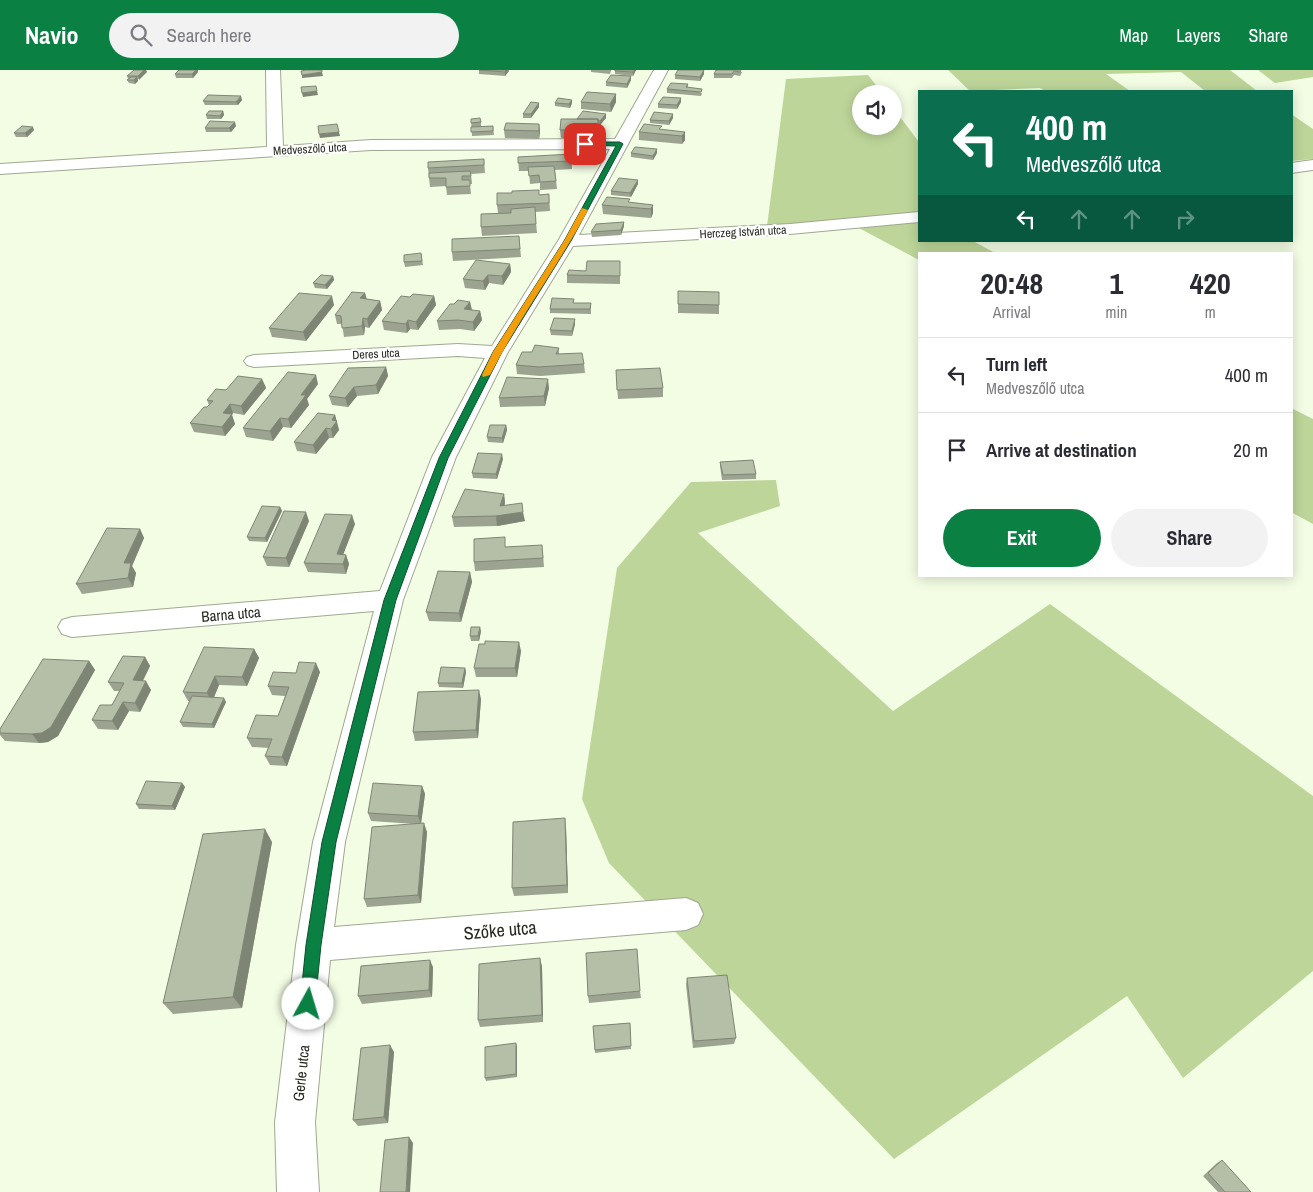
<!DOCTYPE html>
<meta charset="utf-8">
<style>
body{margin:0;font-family:"Archivo Narrow",sans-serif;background:#f2f2f3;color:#2b2b33;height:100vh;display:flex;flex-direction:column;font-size:19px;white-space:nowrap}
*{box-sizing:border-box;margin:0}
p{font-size:16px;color:#7c7c81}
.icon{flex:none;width:28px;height:28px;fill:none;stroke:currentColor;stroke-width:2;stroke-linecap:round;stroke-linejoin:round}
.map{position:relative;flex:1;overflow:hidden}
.side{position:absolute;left:918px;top:182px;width:375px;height:325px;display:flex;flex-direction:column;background:#fff;border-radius:0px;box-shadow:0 2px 12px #0003}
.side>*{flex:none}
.hud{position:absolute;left:918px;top:20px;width:375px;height:152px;border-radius:0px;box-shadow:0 2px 12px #0003;background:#0b6e4f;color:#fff;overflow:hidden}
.fabs{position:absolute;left:852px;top:15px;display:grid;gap:10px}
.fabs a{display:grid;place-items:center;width:50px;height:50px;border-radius:50%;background:#fff;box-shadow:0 2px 12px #0003;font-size:25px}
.pin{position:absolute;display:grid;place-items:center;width:42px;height:42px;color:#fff;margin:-21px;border-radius:10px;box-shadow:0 2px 8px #0006}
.me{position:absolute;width:55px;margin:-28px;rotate:6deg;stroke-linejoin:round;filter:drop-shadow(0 0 4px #0008)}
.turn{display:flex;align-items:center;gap:18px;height:105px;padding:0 25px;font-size:22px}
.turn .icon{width:65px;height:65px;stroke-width:2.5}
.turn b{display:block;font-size:35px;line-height:42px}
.lanes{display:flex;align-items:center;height:48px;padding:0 25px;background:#0003;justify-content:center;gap:25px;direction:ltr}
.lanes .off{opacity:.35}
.eta{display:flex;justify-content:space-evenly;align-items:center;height:85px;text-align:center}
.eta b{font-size:30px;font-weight:800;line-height:35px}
.cta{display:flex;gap:10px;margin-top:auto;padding:10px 25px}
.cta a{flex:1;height:58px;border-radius:30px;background:#0b8043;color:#fff;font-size:20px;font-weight:800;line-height:58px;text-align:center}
.cta a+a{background:#f2f2f3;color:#2b2b33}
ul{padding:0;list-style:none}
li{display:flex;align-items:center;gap:15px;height:75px;padding:0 25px;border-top:1px solid #e1e1e2}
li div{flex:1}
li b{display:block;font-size:19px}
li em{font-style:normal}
header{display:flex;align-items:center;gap:30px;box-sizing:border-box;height:70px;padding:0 25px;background:#0b8043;color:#fff}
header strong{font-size:24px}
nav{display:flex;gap:28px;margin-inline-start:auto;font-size:18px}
.search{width:350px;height:45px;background:#f2f2f3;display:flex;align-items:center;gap:12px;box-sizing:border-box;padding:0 18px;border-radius:28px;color:#7c7c81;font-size:19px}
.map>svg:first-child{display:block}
</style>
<header>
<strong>Navio</strong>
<div class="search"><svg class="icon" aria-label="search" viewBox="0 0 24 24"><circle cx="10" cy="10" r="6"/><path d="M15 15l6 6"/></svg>Search here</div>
<nav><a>Map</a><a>Layers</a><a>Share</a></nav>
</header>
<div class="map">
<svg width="1313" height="1122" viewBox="0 0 1313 1122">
<rect width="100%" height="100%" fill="#f3fde4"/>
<path fill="#bdd599" d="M948 0H1230L1257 21H1205L1181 2 1106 4 1130 21H1045L1040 18 970 21Z
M1258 0H1313V7L1275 13Z
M868 5 883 24H861V56H894V39L919 72V171H973L997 184H919V190L857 157 766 164 786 9Z
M1291 44 1313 59V89L1291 91Z
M1291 338 1313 349V454L1291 442Z
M776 410 780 436 698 463 893 641 1050 534 1313 726V901L1183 1008 1127 926 894 1089 609 793 582 729 617 498 691 412Z"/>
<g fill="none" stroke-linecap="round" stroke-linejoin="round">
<defs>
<path id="minor" d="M266 0H280L283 76 371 70 615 69 654 0H668L579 165 790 154 919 142V152L790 164 573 176 508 282 456 387 403 530 345 772 334 857 686 828 698 833 703 844 698 855 686 860 330 890 315 1052 319 1122H277L275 1052 296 875 313 772 374 541 72 567 62 564 58 557 62 550 72 547 380 521 432 387 485 288 458 286 254 297 247 295 244 291 247 287 254 285 458 274 492 276 558 171 610 79 371 80 0 104V94L267 77Z
M1313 90V100L1291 103V93Z"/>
</defs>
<use href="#minor" stroke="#9fa891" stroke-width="2"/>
<use href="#minor" fill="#fff" fill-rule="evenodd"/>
</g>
<path fill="#9ca390" d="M134 0H146L147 2 138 9V11L135 14 129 13 127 10 128 8 127 6Z
M179 0H198V2L193 8H176L175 4Z
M479 0H509V1L505 6 479 4Z
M591 0H611V1L610 4 591 2Z
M636 0 633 6 615 4V1Z
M704 0V4L700 11 675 9V5Z
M716 0 742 2 740 6 734 5 732 8H714V4Z
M631 10 627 18 606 16V12Z
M688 14V18L702 23 701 26 667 23V19Z
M616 24V32L611 42 581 39V32Z
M242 30 238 35H205L203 31Z
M572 30V33L570 38 555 36V33Z
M681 32 677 39 658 38V34Z
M539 33V37L531 48H523V44Z
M223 41 224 45 221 49H207L206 45Z
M606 44V48L600 55H598V68H561L560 60 577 49Z
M673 44V48L669 55 650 53V50Z
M471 49 481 52V56H493L494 65 472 66Z
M539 54 540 62 539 69 505 68 504 60Z
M236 56 231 62H206L205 58Z
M34 60 27 67H16L14 63Z
M639 62H685V70L682 74 639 70Z
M631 83H657L653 90 631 87Z
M518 87 572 91V99L555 100 557 119 540 120V113L530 114 529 101H519Z
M484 89 485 103 471 104 472 114H470L471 124 447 125 446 116 430 117 428 98Z
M638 110V114L631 127 611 125V121Z
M549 124 550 141 535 142 537 163 482 166 481 157 498 143 497 135 539 125Z
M630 133 653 135V143L651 148 603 144 602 135Z
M624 152V156L621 165 592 167 591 162Z
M519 166 521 187 453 191 452 182Z
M421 183 423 195 405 197 404 192Z
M510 194 511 202 503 215 489 213 485 220 465 218 463 209Z
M620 200V214L567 213V205L586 201Z
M333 206 334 210 327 219 315 218 313 213Z
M678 221 719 235V244L678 243Z
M365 223 367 229 380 231 382 240 369 258 365 257 364 265 344 267 342 254H337L335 245Z
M434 226 436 235 418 260 410 259 407 263 384 260 382 251 410 227Z
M470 232 472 240 480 241 482 250 474 261 460 259 439 260 437 251 454 234Z
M574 233H591V244L550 243V239Z
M334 235 306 271 272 267 269 258Z
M575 254 572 266 551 265 550 260Z
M559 278V284L584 294 585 303 540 306 517 304 516 295 532 282Z
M386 297 388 306 378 324 357 326 348 337 332 335 329 326Z
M616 300 663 318V327L618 329Z
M262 309 266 318 244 345 233 343 232 345 235 354 225 366 194 362 190 353 209 335 207 330 226 320Z
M318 314 307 329 309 335 291 358 283 357 273 371 246 367 243 358Z
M549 318 545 336 500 337 499 328Z
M335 345 339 360 333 368H329L316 384 297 381 294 372Z
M506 355 507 360 503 373 488 372 487 367Z
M503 389 497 409 473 408 472 403Z
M720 392 756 404V409L722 410 720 396Z
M504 424 505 433 504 435 525 451 497 456 454 457 452 447Z
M280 437 282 441 267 472 249 471 247 467Z
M309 451 289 497 267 496 263 487Z
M355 454 343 484 346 485 349 494 346 504 308 502 304 493Z
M140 459 144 468 132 496 136 503 133 517 82 524 76 514Z
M506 477 543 484 544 497 475 501 474 492Z
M470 502 472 512 461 552 429 551 426 542Z
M481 561 479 571H471L470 566Z
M254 579 259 588 247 616 219 615 214 627 226 632 214 658 183 657 180 652 190 631H188L183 622Z
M521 581 517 607H476L474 598Z
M145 587 150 596 143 611 151 620 140 642 129 641 118 660 98 659 92 650 112 635 119 621H114L108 612Z
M89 591 95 600 58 666 48 672 39 673 5 671 0 665V659Z
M465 598 466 602 463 618 439 617 438 613Z
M320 602 287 696 270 695 265 686 269 678 252 677 247 668 278 646 285 626 272 625 268 616 296 603Z
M481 629 478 668 415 671 413 662Z
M182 713 185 717 175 740 139 739 136 734Z
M422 716 425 724 421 753 427 762 421 833 367 837 364 829 415 754 371 751 368 743Z
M566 757 568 823 514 826 512 818Z
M272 772 242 938 173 944 163 933Z
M542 896 543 952 480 957 478 950Z
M433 897 432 927 362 934 358 926Z
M687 908 736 968 734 974 693 978 686 915Z
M640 921 641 928 589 933 588 926Z
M630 953 631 979 595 983 593 956Z
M517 977V1007L486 1011 485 1008Z
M394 982 388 1053 358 1056 353 1050Z
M1222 1090 1251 1122H1218L1203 1106 1217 1093Z"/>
<path fill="#7f8575" d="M144 0H146L147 2 139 10 138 6Z
M196 0H198V2L193 8 192 4Z
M506 0 509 1 505 6V2Z
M634 0H636L633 6V2Z
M704 0V4L700 11V7Z
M322 2 323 6 302 8V5Z
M631 6V10L627 18V14Z
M137 7 138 11 135 14 134 10Z
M317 21 318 25 303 27 302 23Z
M616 24V32L611 42 610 34Z
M241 26 242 30 238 35 236 32Z
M681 28V32L677 39V35Z
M572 30V33L570 38 569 34Z
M539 33V37L531 48V44Z
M223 41 224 45 221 49 220 46Z
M606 44V48L600 55V51Z
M673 44V48L669 55V51Z
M235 52 236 56 231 62 229 58Z
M539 54 540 62 539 69Z
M33 57 34 60 27 67 25 63Z
M339 62 340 66 320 68 319 64Z
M685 62V70L682 74V66Z
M657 79V83L653 90V86Z
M638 110V114L631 127 630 123Z
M653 135V143L651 148V139Z
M624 152V156L621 165V160Z
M510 194 511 202 503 215 502 206Z
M488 205 489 213 485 220 483 211Z
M333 206 334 210 327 219 325 215Z
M365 223 367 232 360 228Z
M332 226 334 235 306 271 303 262Z
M434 226 436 235 418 260 416 252Z
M380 231 382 240 369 258 367 249Z
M470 232 472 241 464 239Z
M480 241 482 250 474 261 473 252Z
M363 248 365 257 364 265 362 256Z
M575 249V254L572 266V261Z
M408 250 410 259 407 263 406 254Z
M386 297 388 306 378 324 376 315Z
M316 305 318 314 307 329 309 335 291 358 288 349 301 325Z
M262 309 266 318 244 345 241 336Z
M548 309 549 318 545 336 544 326Z
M354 317 357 326 348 337 345 328Z
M230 334 233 343 232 345 235 354 225 366 222 357 223 343Z
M335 345 339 360 333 368 331 359 332 350Z
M280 348 283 357 273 371 270 361Z
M506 355 507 360 503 373 502 368Z
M326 358 329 368 316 384 313 375Z
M502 384 503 389 497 409 496 404Z
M504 424 505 433 502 445 500 436Z
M280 437 282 441 267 472 265 468Z
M306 442 309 451 289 497 286 488Z
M523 442 525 451 497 456 496 446Z
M352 445 355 454 340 493 337 484Z
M140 459 144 468 132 496 136 503 133 517 128 508 124 493Z
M346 485 349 494 346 504 343 494Z
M470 502 472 512 461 552 459 543Z
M480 557 481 561 479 571 478 566Z
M519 572 521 581 517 607 515 598Z
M254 579 259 588 247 616 242 607Z
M145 587 150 596 138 620 133 610Z
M89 591 95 600 58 666 48 672 39 673 32 664Z
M316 593 320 602 287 696 282 687Z
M465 598 466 602 463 618 462 613Z
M215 606 219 615 212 632 207 623Z
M146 611 151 620 140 642 135 633Z
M479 620 481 629 478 668 476 660Z
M224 628 226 632 214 658 212 654Z
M123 632 129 641 118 660 112 651Z
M182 713 185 717 175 740 172 736Z
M422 716 425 724 421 754 418 746Z
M565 748 566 757 568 823 567 815Z
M424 753 427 762 421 833 418 825Z
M265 759 272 772 242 938 233 927Z
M540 888 542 896 543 952 542 945Z
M430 890 433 897 432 927 429 920Z
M516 973 517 977V1007L516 1004Z
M390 975 394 982 388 1053 384 1047Z
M409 1067 413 1073 410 1122H406Z"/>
<path fill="#b5bea7" stroke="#7f8575" d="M134 0H144L138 6H127Z
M179 0H196L192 4H175Z
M306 0H322V2L302 5 301 1Z
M479 0H506L505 2Z
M615 0H634L633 2 615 1Z
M678 0H704L700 7 675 5Z
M716 0H741L740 2 734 1 732 4H714Z
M611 5 631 6 627 14 606 12Z
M131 7H137L134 10H127Z
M671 13 688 14 686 17 702 19 701 22 667 19Z
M316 16 317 21 302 23 301 17Z
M587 22 616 24 610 34 581 32Z
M208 25 241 26 236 32 203 31Z
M663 27 681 28 677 35 658 34Z
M558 28 572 30 569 34 555 33Z
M531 32 539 33 531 44H523Z
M209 41H223L220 46 206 45Z
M583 41 606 44 600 51H598V49H577Z
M654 42 673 44 669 51 650 50Z
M480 48 481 52 471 53V49Z
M561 49H598V60H560Z
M210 51 235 52 229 58H205Z
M506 53 539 54V61L504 60Z
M337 54 339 62 319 64 318 56Z
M644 54 662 56 659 59 685 62 682 66 639 62Z
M22 56 33 57 25 63H14Z
M493 56V61L471 62V57Z
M635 77 657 79 653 86 631 83Z
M571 84 572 91 518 93V87Z
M484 89V95L428 98V92Z
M554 96 556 111 540 112 539 105 529 106 528 97Z
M470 101 471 106H462V110H470V116L446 117V108H429V103Z
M619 108 638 110 630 123 611 121Z
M539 120V125L549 124V133L497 135V123H512V121Z
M607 127 630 129 628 132 653 135 651 139 602 135Z
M535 137 536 154 481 157V144L511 143V139Z
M624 152 621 160 591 162 596 154Z
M519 166 520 179 452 182V169Z
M421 183 422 191 404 192V185Z
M476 190 510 194 502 206 488 205 483 211 463 209Z
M587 191H620V206L567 205 569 200 586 201Z
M321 205 333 206 325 215 313 213Z
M678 221 719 222V235L678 234Z
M352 222 365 223 360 228 380 231 367 249 363 248 362 256 342 258 341 246 335 245Z
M299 223 332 226 303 262 269 258Z
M413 224 434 226 416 252 408 250 406 254 382 251 401 226 410 227Z
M552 228 574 229 573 233H591L590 239H550Z
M458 230 470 232 464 239 480 241 473 252 458 250 437 251 450 234H454Z
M554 248 575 249 572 261 550 260Z
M535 275 559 278 556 284 582 283 584 294 539 297 516 295 522 282H532Z
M386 297 376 315 354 317 345 328 329 326 348 298Z
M660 298 663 318 617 320 616 300Z
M288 302 316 305 301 325H306L288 349 280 348 270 361 243 358Z
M238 306 262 309 241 336 230 334 223 343 232 344 222 357 190 353 204 337H207L213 331 207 330 216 319 226 320Z
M507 307 548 309 544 326 499 328Z
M318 343 335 345 332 350 337 351 331 359 326 358 313 375 294 372Z
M490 355H506L502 368 487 367Z
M478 383 502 384 496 404 472 403Z
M753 390 756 404 723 405 720 392Z
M465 419 504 424 500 436 522 433 523 442 496 446 452 447Z
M262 436 280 437 265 468 247 467Z
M284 441 306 442 286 488 263 487Z
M325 444 352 445 337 484 346 485 343 494 304 493Z
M107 458 140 459 124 493H131L128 508 76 514Z
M505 467V477L542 475 543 488 474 492V469Z
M438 501 470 502 459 543 426 542Z
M471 557H480L478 566H470Z
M485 571 519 572 515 598H474L479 574H485Z
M204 577 254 579 242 607 215 606 207 623 183 622Z
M123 586 145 587 133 610 146 611 135 633 123 632 112 651 92 650 100 635H112L124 613 108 612Z
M43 589 89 591 51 657 42 663 32 664 0 663V659Z
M299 592 316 593 282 687 265 686 272 669 247 668 256 645 278 646 289 617 268 616 273 602 296 603Z
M441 597 465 598 462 613H438Z
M479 620 476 660 413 662 418 622Z
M192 626 224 628 212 654 180 652Z
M146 711 182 713 172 736 136 734Z
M373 713 422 716 418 746 368 743Z
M565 748 567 815 512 818 513 752Z
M424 753 418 825 364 829 372 757Z
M265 759 233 927 163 933 203 764Z
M637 879 640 921 588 926 586 883Z
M540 888 542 945 478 950 479 894Z
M430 890 429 920 358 926 361 896Z
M727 905 736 968 694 971 687 908Z
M630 953 631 976 595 980 593 956Z
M516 973V1004L485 1008V977Z
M390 975 384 1047 353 1050 361 978Z
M409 1067 406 1122H380L385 1070Z
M1222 1090 1251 1122H1225L1208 1103Z"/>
<path fill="#0b8043" stroke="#07532c" d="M585 72H620L623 74 571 171 502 282 448 388 396 530 336 772 321 875 315 934 313 940 308 942 302 940 300 934 306 875 322 772 384 530 439 388 493 282 564 171 616 76 583 75 582 74Z"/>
<path fill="#f59e0b" d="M582 138 588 140C558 196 519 248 490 305L483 307 482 305 493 282 564 171Z"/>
<g text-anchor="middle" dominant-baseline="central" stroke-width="4.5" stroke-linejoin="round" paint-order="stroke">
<g font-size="12" fill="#262920" stroke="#fff">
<text transform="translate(310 79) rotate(-3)">Medveszőlő utca</text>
<text transform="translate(743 162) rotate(-3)">Herczeg István utca</text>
<text transform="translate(376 284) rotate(-3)">Deres utca</text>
</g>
<g font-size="15" fill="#262920" stroke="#fff">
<text transform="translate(231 544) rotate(-5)">Barna utca</text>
<text transform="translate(301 1003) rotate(-84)">Gerle utca</text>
</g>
<g font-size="18" fill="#262920" stroke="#fff">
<text transform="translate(500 860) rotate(-5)">Szőke utca</text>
</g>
</g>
</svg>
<div class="fabs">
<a><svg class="icon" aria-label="sound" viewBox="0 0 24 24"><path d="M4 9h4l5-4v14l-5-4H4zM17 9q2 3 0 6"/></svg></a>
</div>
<div class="pin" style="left:585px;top:74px;background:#d93025"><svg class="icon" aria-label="arrive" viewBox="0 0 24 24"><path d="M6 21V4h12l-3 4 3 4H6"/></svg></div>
<svg class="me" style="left:308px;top:934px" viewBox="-20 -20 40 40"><circle r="19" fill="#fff"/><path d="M0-13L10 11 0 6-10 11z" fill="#0b8043"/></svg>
<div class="hud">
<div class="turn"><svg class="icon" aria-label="left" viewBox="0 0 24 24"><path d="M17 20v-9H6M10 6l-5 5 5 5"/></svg><div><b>400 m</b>Medveszőlő utca</div></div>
<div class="lanes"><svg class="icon" aria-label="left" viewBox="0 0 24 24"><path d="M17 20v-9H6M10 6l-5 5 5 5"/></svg><svg class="icon off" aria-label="ahead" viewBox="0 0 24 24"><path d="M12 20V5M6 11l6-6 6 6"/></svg><svg class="icon off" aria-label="ahead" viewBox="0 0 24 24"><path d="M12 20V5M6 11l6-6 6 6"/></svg><svg class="icon off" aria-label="right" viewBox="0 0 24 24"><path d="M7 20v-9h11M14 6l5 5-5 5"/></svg></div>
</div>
<section class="side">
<div class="eta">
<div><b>20:48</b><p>Arrival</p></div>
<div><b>1</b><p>min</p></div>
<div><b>420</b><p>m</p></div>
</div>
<ul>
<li><svg class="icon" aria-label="left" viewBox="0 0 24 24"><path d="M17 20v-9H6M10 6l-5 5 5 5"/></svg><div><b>Turn left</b><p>Medveszőlő utca</p></div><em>400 m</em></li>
<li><svg class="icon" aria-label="arrive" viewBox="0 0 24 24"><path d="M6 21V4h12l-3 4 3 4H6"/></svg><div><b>Arrive at destination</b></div><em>20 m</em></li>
</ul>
<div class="cta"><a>Exit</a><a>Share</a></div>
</section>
</div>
